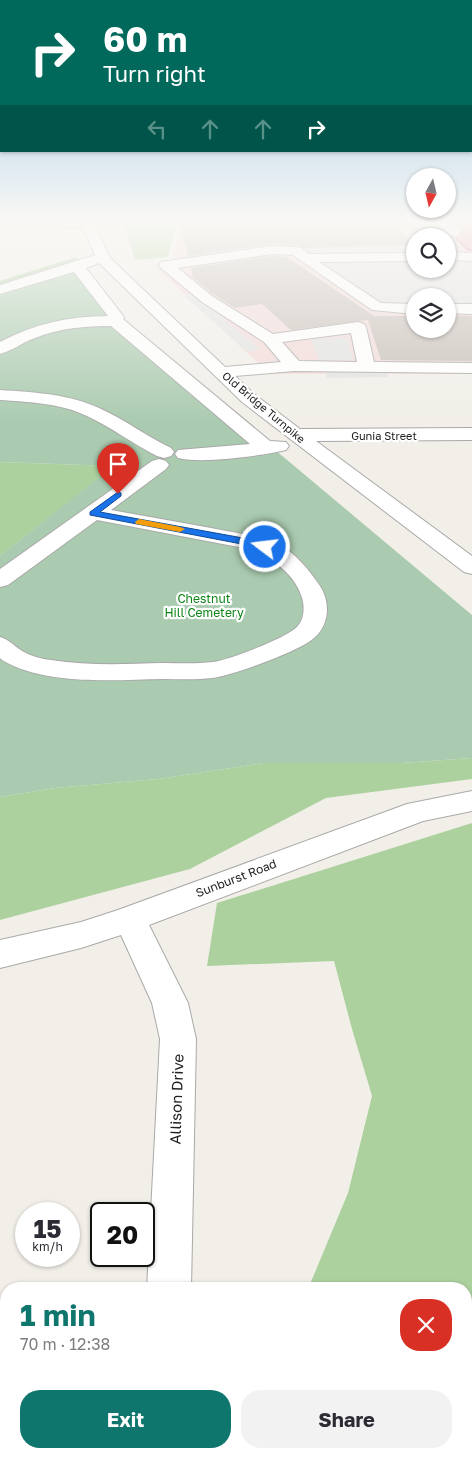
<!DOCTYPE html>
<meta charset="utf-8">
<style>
body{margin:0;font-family:"Golos Text",sans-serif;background:#f2f2f3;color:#2b2b33;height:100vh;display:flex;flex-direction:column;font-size:19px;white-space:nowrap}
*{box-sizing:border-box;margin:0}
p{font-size:16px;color:#7c7c81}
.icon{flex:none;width:28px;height:28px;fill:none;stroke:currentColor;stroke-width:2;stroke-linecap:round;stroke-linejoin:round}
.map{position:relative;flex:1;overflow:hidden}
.details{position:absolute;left:0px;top:1282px;width:472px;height:176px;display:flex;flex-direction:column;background:#fff;border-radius:20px 20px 0 0;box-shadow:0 1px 4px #0004}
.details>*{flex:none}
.top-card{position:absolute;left:0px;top:0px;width:472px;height:152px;box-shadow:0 1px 4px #0004;background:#00695c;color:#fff;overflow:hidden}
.needle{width:32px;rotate:188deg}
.fabs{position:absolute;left:406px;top:168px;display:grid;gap:10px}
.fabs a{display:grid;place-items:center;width:50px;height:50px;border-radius:50%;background:#fff;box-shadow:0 1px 4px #0004;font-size:25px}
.speed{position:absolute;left:15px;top:1202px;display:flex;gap:10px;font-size:25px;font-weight:700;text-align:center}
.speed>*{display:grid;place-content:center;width:65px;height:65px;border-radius:50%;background:#fff;box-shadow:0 1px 4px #0004;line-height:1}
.speed small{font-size:12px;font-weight:400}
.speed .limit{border:2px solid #111;border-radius:8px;background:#fff;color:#111}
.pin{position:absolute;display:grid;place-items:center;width:42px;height:42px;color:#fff;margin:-51px -21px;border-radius:50% 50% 50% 0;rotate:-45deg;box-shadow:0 0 5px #0007}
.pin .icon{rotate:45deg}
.me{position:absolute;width:55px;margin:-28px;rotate:285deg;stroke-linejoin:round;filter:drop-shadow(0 0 4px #0008)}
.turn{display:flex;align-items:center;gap:18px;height:105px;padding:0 20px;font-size:22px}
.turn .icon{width:65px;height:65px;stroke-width:2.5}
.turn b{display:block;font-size:35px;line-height:42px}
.lanes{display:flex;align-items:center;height:48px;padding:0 20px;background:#0003;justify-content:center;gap:25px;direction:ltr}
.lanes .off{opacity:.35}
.round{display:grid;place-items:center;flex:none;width:52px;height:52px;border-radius:20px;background:#f2f2f3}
.summary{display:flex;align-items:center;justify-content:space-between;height:85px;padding:0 20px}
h1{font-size:30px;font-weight:700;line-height:38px;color:#0f766e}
.action{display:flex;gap:10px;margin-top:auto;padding:10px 20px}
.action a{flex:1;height:58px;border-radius:20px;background:#0f766e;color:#fff;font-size:20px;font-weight:700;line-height:58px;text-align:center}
.action a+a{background:#f2f2f3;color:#2b2b33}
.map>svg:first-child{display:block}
</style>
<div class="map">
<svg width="472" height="1458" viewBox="0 0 472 1458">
<rect width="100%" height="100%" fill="#f2efe9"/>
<path fill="#f2dad9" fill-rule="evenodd" d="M362 219H472V223L466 226 456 239 462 246 472 249V374H270L154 266 173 260 180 224ZM415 236H448V269H415ZM415 296H448V329H415Z"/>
<path fill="#add19e" d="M164 219H295L177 222 168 257 135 260 123 220Z
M76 257 83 269 0 296V281Z
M0 462 114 466 0 556Z
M472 758V779L326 798 190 869 0 920V797L55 788 158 779 264 763H402Z
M472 823V1458H360L361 1453 466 1452V1289H308L348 1193 372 1096 352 1029 334 961 207 966 217 903Z"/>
<path fill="#aacbaf" d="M83 269 94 287 138 335 472 615V758L402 763H264L158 779 55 788 0 797V556L113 466 0 462V296Z"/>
<path fill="#e2e2e2" d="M407 219H472V220L451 230 448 236H422V233Z
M448 237 454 253 472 259V306H448V296H415V307H388L321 263 312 248 415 245V269H448Z
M192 293 260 349 248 352 184 296Z
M348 337 353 360H319L312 340Z
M326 372H387L388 377 327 378Z"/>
<path fill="#c7bfb8" d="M395 220 411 245 305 248 297 245 272 244 188 256 181 227Z
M272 256 287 257 374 316H415V329H448V315L472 316V361L381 360 368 320 291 330 262 304 235 308 213 294 193 278 191 268Z"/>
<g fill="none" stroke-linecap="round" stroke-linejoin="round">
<defs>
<path id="minor" d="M92 219 110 258 225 367 281 362 264 342 202 302 161 268 159 265 161 262 272 246 297 247 302 248 308 254 415 253V261L319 262 381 303 415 304V314L372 310 293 255 272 254 178 268 212 296 273 334 358 322 364 324 366 327 374 362 472 363V373L294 371 235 376 254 394 300 429 472 428V440L316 441 472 556V574L464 572 242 402 99 263 86 268 124 317 123 319 270 441 286 442 289 446 286 450C260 456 203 464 178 458L175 454 178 450 250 444 111 326C85 326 60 328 35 338 23 342 12 351 0 354V342C34 324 69 316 108 316L74 272 0 294V285L95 255 83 227 0 228V220ZM351 333 357 362 299 361 282 342Z
M468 226 472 227V233L448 237 434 236 436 231Z
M448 252 472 253V261L448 260Z
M448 304H472V314L448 313Z
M0 390C34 392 68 394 99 408 124 419 146 436 171 448L174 452 171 456 164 458 157 456C133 444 111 427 87 416 60 403 29 402 0 400Z
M159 459 166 461 169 465 166 469 111 510C144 516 178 522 211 528 234 533 257 535 277 544 296 553 309 570 320 586 331 603 329 625 314 638 298 652 233 675 212 678 196 680 179 679 163 679 114 680 46 686 2 660L0 658V637C10 640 14 646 22 651 31 656 41 659 51 660 88 666 126 664 164 663 180 663 197 664 213 662 229 660 286 638 297 627 305 619 305 604 301 595 293 572 270 557 249 549L97 520 8 585 0 587V569L152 461Z
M472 791V811L423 821 149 925 188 1003 196 1039 191 1289H147L160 1039 152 1003 121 935 81 948 0 968V940L81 922 118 910 407 804Z
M6 1385V1432L0 1434V1386Z"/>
<path id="highway" d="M472 224V250L467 249 457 239 461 228Z"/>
</defs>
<use href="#minor" stroke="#a9a9a9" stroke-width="2"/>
<use href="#highway" stroke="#dc2a67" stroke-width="2"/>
<use href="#minor" fill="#fff" fill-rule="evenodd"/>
<use href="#highway" fill="#e892a2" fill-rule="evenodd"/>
</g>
<linearGradient id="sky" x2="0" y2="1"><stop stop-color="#8fc0e4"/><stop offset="0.52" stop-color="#f9f8f5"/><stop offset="1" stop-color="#f9f8f5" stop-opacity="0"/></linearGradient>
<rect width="472" height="423" fill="url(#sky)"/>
<path fill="#1a73e8" stroke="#114b97" d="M118 492 121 493V496L100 512 254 540 270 547 265 550 252 546 90 515V512Z"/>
<path fill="#f59e0b" d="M139 519 180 527 185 529 180 532 136 524 135 522Z"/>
<g text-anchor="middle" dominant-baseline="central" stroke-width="4.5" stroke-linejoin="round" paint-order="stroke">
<g font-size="11" fill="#222" stroke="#fff">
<text transform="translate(264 407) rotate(40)">Old Bridge Turnpike</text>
<text x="384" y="435">Gunia Street</text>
</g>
<g font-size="12" fill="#0c8416" stroke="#fff">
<text x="204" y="598">Chestnut<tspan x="204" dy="14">Hill Cemetery</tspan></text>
</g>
<g font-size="12" fill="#222" stroke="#fff">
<text transform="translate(236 878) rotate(-21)">Sunburst Road</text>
</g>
<g font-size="15" fill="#222" stroke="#fff">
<text transform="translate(176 1099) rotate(-88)">Allison Drive</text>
</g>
</g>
</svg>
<div class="fabs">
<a><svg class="needle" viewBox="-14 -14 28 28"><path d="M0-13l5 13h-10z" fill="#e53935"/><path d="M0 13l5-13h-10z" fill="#7c7c81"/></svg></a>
<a><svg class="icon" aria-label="search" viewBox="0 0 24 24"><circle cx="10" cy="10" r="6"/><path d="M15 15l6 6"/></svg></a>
<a><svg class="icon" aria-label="layers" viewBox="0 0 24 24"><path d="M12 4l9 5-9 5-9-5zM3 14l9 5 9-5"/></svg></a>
</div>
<div class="speed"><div>15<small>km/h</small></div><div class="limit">20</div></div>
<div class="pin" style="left:118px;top:494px;background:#d93025"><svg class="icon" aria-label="arrive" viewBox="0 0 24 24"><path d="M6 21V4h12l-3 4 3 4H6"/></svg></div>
<svg class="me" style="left:265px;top:547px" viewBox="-20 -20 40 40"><circle r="17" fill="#1a73e8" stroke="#fff" stroke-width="3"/><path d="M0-11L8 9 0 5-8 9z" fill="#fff"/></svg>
<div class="top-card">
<div class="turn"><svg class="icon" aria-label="right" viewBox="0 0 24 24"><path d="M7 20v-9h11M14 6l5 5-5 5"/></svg><div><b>60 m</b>Turn right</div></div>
<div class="lanes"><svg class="icon off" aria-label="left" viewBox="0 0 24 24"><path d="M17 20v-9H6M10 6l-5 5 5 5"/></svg><svg class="icon off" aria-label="ahead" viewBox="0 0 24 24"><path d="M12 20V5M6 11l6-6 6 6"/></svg><svg class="icon off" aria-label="ahead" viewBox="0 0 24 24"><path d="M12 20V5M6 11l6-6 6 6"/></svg><svg class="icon" aria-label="right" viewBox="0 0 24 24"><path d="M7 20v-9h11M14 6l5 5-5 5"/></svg></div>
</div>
<section class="details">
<div class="summary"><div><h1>1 min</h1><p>70 m · 12:38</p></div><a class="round" style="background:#d93025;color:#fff"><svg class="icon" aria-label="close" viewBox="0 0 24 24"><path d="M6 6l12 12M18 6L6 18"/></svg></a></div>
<div class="action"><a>Exit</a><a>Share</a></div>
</section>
</div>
